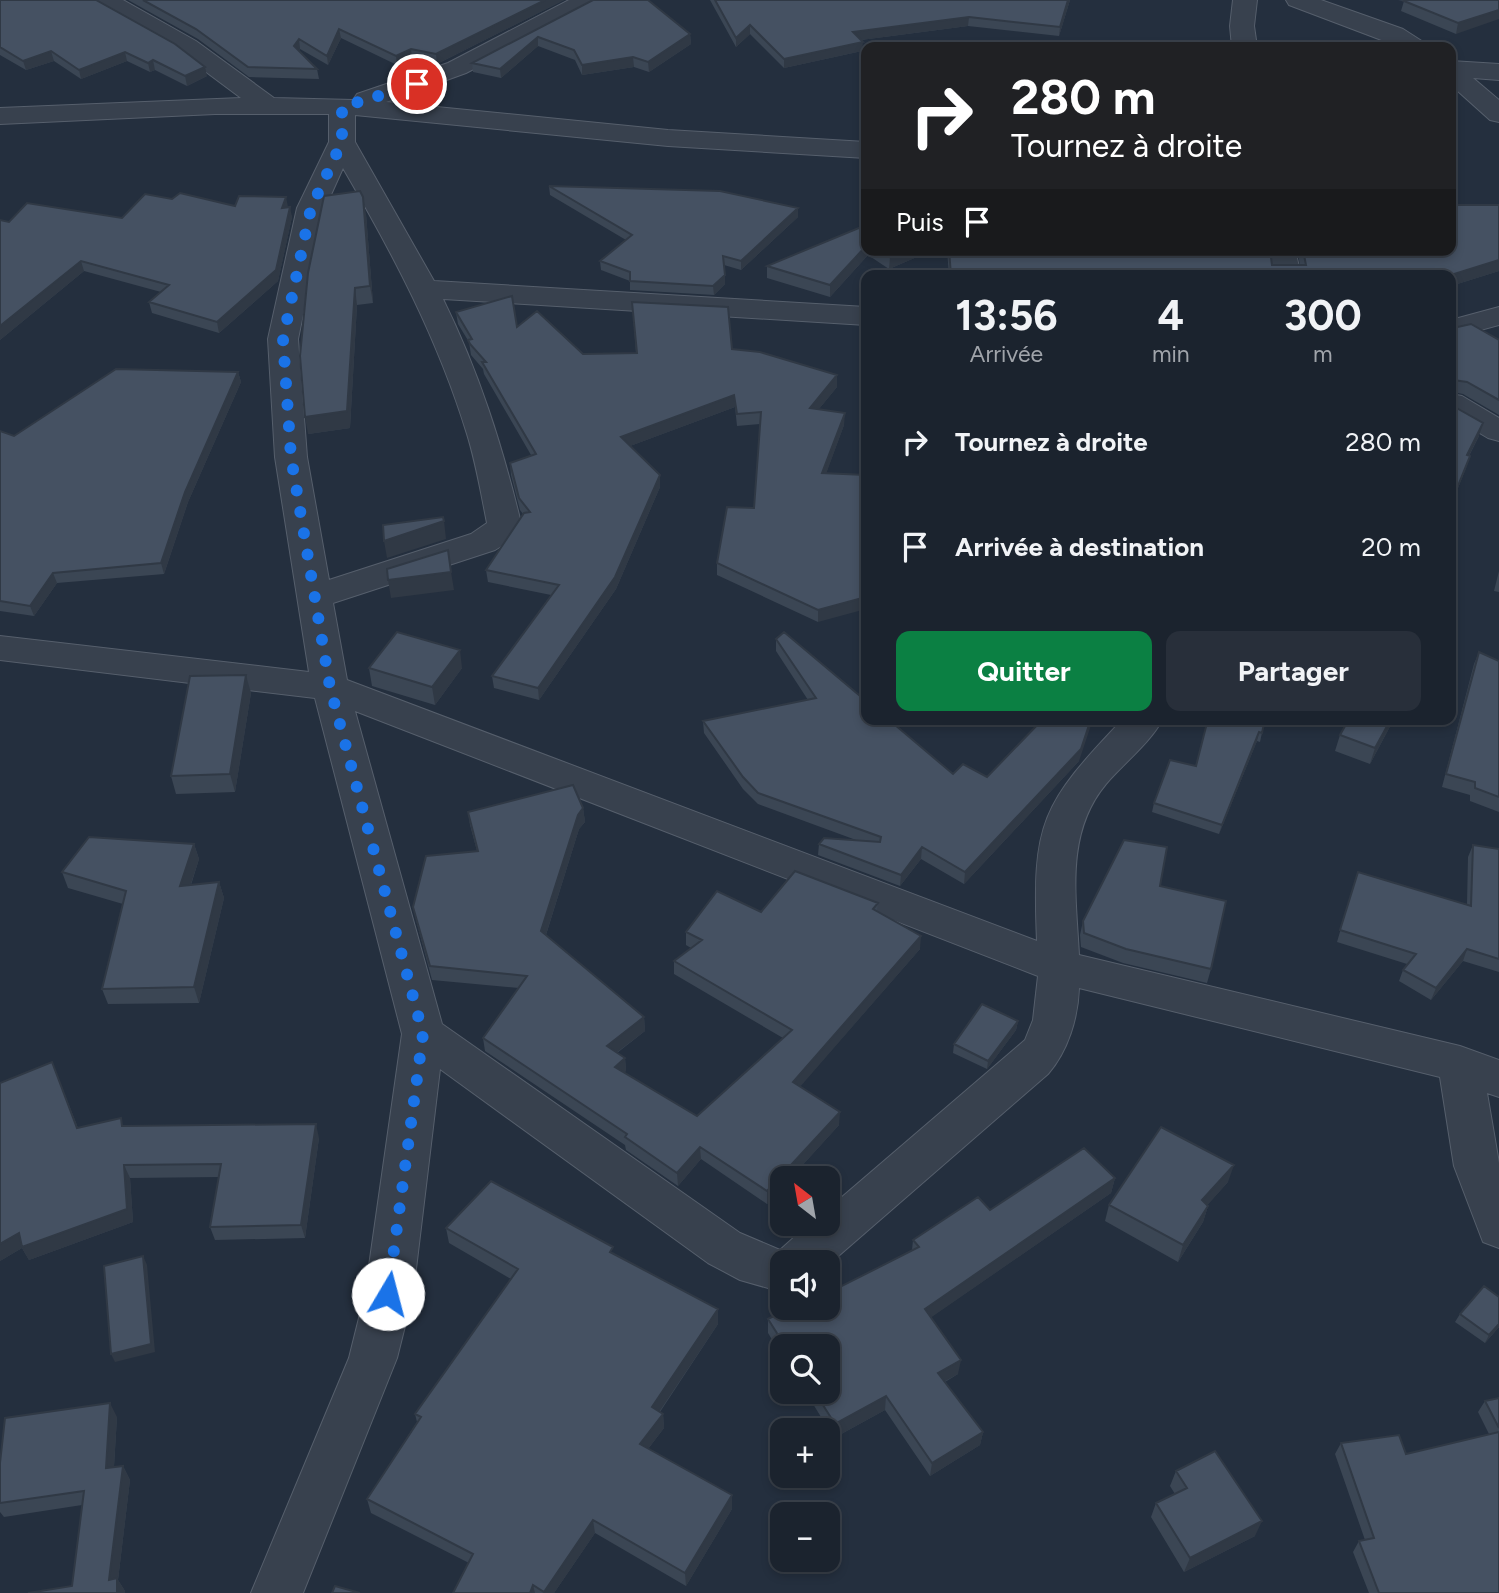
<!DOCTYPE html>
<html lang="fr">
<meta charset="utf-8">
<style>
body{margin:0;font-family:Figtree,sans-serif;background:#282f3a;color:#f1f3f6;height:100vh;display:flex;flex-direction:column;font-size:26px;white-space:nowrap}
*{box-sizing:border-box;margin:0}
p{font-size:23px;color:#a0a4aa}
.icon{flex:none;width:38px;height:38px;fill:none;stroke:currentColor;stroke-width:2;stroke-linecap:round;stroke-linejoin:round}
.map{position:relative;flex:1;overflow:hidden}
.panel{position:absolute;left:861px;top:270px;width:595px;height:455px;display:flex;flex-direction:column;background:#1b232e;border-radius:14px;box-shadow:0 4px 10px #0003,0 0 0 2px #39404a}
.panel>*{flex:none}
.hud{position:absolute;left:861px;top:42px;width:595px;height:214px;border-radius:14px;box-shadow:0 4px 10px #0003,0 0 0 2px #39404a;background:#202124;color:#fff;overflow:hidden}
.needle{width:46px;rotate:329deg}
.fabs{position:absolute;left:770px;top:1166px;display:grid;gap:14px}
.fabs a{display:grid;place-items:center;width:70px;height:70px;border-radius:14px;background:#1b232e;box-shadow:0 4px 10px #0003,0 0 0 2px #39404a;font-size:35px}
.pin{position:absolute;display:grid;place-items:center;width:60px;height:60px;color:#fff;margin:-30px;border:4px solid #fff;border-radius:50%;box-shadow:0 2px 7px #0007}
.me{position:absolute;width:77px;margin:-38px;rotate:8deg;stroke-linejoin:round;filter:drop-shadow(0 0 5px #0008)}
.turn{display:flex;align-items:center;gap:24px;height:147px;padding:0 35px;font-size:32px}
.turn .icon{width:91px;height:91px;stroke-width:2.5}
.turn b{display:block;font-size:49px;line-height:60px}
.then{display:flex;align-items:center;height:66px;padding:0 35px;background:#0003;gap:14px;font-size:26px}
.eta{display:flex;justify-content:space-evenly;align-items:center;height:119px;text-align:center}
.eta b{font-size:42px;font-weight:700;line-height:49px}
.action{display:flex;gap:14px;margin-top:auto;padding:14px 35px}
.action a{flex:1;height:80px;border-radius:14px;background:#0b8043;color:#fff;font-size:28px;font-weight:700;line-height:80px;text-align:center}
.action a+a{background:#282f3a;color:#f1f3f6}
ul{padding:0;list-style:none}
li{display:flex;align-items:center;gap:21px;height:105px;padding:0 35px}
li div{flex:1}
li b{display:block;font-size:26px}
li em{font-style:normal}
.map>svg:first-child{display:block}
</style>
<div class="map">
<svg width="1499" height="1593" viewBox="0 0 1499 1593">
<rect width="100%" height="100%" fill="#242f3e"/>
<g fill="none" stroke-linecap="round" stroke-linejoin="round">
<defs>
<path id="minor" d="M93 0H123L196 41 274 98 353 100 357 94 448 63 569 0H599L596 5 466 73 386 102 668 130 866 142V158L668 146 355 115V142L434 281 866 307V325L443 299C479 372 502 445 521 523L511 540 495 550 333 603 347 680 1037 941C1032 822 1041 805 1123 719H1163C1149 744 1125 762 1106 784 1065 833 1076 896 1079 955L1460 1046 1499 1060V1097L1487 1093 1499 1163V1248L1483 1242 1454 1166 1440 1077 1079 988C1078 1018 1068 1051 1048 1074L828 1265V1262H782V1292L740 1280 708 1263 440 1069 413 1294 397 1358 303 1593H251L349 1358 365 1294 402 1034 315 698 0 660V636L309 672 275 457 268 339 297 208 329 142V114H215L0 124V108L241 98 178 51 96 5ZM343 168C393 254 438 339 467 434 476 463 481 493 487 523L471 534 329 580 307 457 298 339 325 208ZM355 711 1038 976 1033 1020 1025 1040 828 1209V1223H810L780 1250 740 1233 442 1024Z
M1233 0H1257L1254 26 1257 47H1232L1230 26Z
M1286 0H1321L1403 29 1431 47H1400L1289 5Z
M1451 61 1499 64V80L1473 78 1499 100V122L1490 120 1451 85Z
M1267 250H1295L1301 275H1271Z
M1499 307V325L1451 338V320Z
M1451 394 1462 396 1499 418V441L1488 438 1451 416Z"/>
</defs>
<use href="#minor" stroke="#565f6c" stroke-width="2"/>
<use href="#minor" fill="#38414e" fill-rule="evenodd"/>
</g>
<path fill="#3b4654" d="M0 0 207 76 187 86 155 70 150 72 127 61 81 79 54 61 26 70 0 55Z
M128 0H564L437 64 412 58 397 65 341 38 328 65 300 49 299 51 317 69 319 79 249 77 198 39Z
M593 0 690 34 691 44 649 72 634 67 582 75 575 60 538 46 501 78 473 72 472 63Z
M710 0H1070L1059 36 968 26 861 40 862 51 784 68 750 34 736 47Z
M1398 0H1499L1456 34 1401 11 1404 1Z
M549 186 798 217 741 270 724 265 725 284 714 295 630 290V281L601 270 600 261 626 240 550 195Z
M172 199 235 206 288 207 292 217 278 281 219 333 152 313 149 302 161 292 84 271 0 340V220L9 222 122 218Z
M1499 205V271L1451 286V275H949L947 250H1270L1272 265H1300L1297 250H1451Z
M366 214 373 303 357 305 350 428 308 434Z
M866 250H933L889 269 868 255 830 297 767 278V266Z
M632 302 732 349 837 375V387L818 410 844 425 826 473 818 622 717 575V563L754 508 760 424 737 426 735 407 630 446 660 475V487L616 589 539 700 494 688 492 676 551 595 488 582 486 570 523 514 520 510 511 475 510 463 531 455 484 374 483 369 471 355 469 342 458 324 456 312 517 327 583 354 636 353Z
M1451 312 1453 328 1499 340V415L1463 394 1453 392V406L1479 436 1469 456 1466 468 1451 505Z
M238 372 241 382 188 502 164 574 57 583 34 616 0 611V431L14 436Z
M1499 571V592L1494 591Z
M776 639 953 774 987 777 1079 761 964 884 921 859 900 886 818 855 819 844 856 840 758 804 743 789 704 733 703 721 808 700 776 651Z
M1479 652 1499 661V812L1470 801V795L1442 787 1474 664Z
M369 668H462L435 705 372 686Z
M246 675 251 693 235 792 176 794 171 776Z
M1265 719 1260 742 1257 741 1219 834 1152 812 1154 803 1196 766Z
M1349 719H1394L1370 764 1335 751 1340 735Z
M583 808 585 822 579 829 546 935 644 1017 645 1031 617 1053 625 1058 626 1071 624 1072 697 1116 783 1038 674 974V961L691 948 686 945V932L761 912 878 903 877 911 920 949 800 1086 839 1125 767 1204 701 1159 678 1186 626 1150 625 1145 485 1051 483 1038 519 988 432 980 416 920 413 907 477 851 470 825 468 812Z
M194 844 199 859 191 885 219 882 224 898 199 1003 108 1004 102 989 123 904 68 888 62 872Z
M1473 845 1499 849V972L1463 961 1431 1000 1399 981 1403 970 1407 964 1337 942 1354 884 1467 904 1468 857Z
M1160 886 1211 969 1207 983 1123 963 1081 947 1080 935 1083 921Z
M1018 1021 1016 1030 987 1069 953 1053 954 1044Z
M52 1062 78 1128 124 1126 319 1138 305 1238 215 1240 210 1227 219 1177 130 1178 133 1222 29 1260 22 1248 0 1261V1083Z
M1115 1178 1111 1193 931 1317 958 1374 945 1382 983 1432 980 1445 930 1476 885 1410 834 1438 805 1391H828V1346H782V1356L768 1333V1319L834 1290 912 1250 913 1240 990 1210Z
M1228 1182 1207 1205 1208 1206 1203 1222 1178 1262 1105 1221 1109 1205Z
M446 1228 614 1254 718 1324 660 1412 663 1414 664 1428 648 1449 732 1509 686 1586 595 1533 554 1593H453L469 1563 371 1513 367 1499 417 1422 415 1414 511 1279 449 1243Z
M1499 1297V1327L1485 1343 1455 1322 1460 1314Z
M1499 1398V1593H1369L1353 1552 1359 1541 1365 1540 1335 1454 1341 1443 1406 1454 1489 1434 1478 1412 1485 1401Z
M117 1417 114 1467 123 1466 130 1480 118 1580 125 1591V1593H28L72 1586 82 1505 4 1517 0 1512V1463Z
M1176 1471 1255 1536 1184 1572 1151 1517 1156 1503 1175 1494 1170 1486Z"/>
<path fill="#303945" d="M545 0H564L437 64 436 54Z
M1068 0H1070L1059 36 1060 27Z
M1499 10V19L1456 34 1458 23Z
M969 17 968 26 853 41V32Z
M750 25V34L736 47V38Z
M339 29 341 38 328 65 327 56Z
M690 34 691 44 649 72 648 62Z
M538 37V46L501 78 500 69Z
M299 39 300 49 295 56 294 46Z
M863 42 862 51 784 68V59Z
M411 49 412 58 397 65 396 56Z
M51 51 54 61 26 70 23 61Z
M125 52 127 61 81 79 79 70Z
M633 57 634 67 582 75V65Z
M153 60 155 70 150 72 148 63Z
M205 67 207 76 187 86 185 76Z
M286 197 288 207 282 208Z
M363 197 366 214 373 303 370 286Z
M290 207 292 217 278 281 219 333 217 322Z
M798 208V217L741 270V261Z
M866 246V250H869L868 255 830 297V285Z
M906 250H933L889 269 890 257Z
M1499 260V271L1451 286V275Z
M81 261 84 271 0 340V326Z
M725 275V284L714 295 713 286Z
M355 288 357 305 350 428 308 434 305 417Z
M238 372 241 382 188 502 164 574 161 563 185 492Z
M837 375V387L810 420V408Z
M734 395 735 407 622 449 621 437Z
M845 413 844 425 822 485V473Z
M1483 423 1479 436 1463 467 1467 455Z
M1470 456 1466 468 1451 505V503Z
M660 475V487L616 589 539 700 538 688Z
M444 521 446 539 387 558 384 541Z
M451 572 454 590 391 598 388 580Z
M53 573 57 583 34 616 30 606Z
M866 597V609L818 622V610Z
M460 650 462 668 435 705 432 687Z
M246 675 251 693 235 792 230 774Z
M1091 719H1093L1079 761 964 884 965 872Z
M1391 719H1394L1370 764 1375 748Z
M1259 732 1257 741 1219 834 1222 825Z
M583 808 585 822 579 829 543 944 541 931 578 815Z
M194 844 199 859 185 902 180 886Z
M922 847 921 859 900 886 901 875Z
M219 882 224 898 199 1003 194 987Z
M921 936 920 949 793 1095V1082Z
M1467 949 1463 961 1431 1000 1436 988Z
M644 1017 645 1031 608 1059 607 1046Z
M1018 1021 1016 1030 987 1069 988 1061Z
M625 1058 626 1071 617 1080 615 1067Z
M840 1112 839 1125 791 1178H782V1187L767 1204V1191Z
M316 1124 319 1138 305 1238 301 1225Z
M700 1147 701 1159 678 1186 677 1173Z
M124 1165 130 1178 133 1222 29 1260 22 1248 0 1261V1244Z
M1234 1165 1228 1182 1197 1217 1202 1200Z
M1115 1178 1111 1193 923 1323 925 1309Z
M1208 1206 1203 1222 1178 1262 1183 1245Z
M143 1256 147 1265 155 1352 115 1362 111 1354Z
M718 1309V1324L653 1421 652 1407Z
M1499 1324V1327L1485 1343 1489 1335Z
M961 1360 958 1374 936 1386 938 1373Z
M886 1396 885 1410 834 1438 835 1424Z
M110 1403 117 1417 113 1481 106 1468Z
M663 1414 664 1428 641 1458 640 1444Z
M983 1432 980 1445 930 1476 932 1463Z
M123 1466 130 1480 118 1580 125 1591V1593H117L109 1580Z
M732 1495V1509L686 1586 685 1573Z
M593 1520 595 1533 554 1593H544V1592Z
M1262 1521 1255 1536 1184 1572 1190 1558Z
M533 1585 535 1593H530Z"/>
<path fill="#455162" stroke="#303945" stroke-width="2" d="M0 0H96L175 44 205 67 185 76 153 60 148 63 125 52 79 70 51 51 23 61 0 47Z
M143 0H545L436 54 411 49 396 56 339 29 327 56 299 39 294 46 317 69 248 67 196 29Z
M593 0H648L690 34 648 62 633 57 582 65 574 50 538 37 500 69 472 63Z
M715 0H1068L1060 27 969 17 853 32 863 42 784 59 750 25 736 38Z
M1407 0H1499V10L1458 23 1404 1Z
M549 186 720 191 798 208 741 261 723 256 725 275 713 286 630 281V272L600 261 632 235Z
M360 191 363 197 370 286 355 288 347 411 305 417 300 356 308 273 324 196Z
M180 193 235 206 239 196 286 197 282 208 290 207 276 270 217 322 149 302 169 285 81 261 0 326V220L9 222 27 203 122 218 145 194 172 199Z
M1451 205H1499V260L1451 275H951L949 250H1270L1272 265H1306L1303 250H1451Z
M866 225V246L830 285 767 266Z
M880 250H906L890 257Z
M512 296 517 327 537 311 583 354 637 353 632 302 728 307 732 349 760 352 837 375 810 408 845 413 822 473 866 475V597L818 610 717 563 727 507 754 508 761 412 737 414 734 395 621 437 660 475 615 577 538 688 492 676 559 585 486 570 524 513 530 512 519 498 510 463 536 454 482 362H486L470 344 468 340 472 339 456 312Z
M1451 312 1452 313 1453 328 1471 324 1499 340V400L1467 382 1453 380V406L1483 423 1467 455 1470 456 1451 503Z
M116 369 238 372 185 492 161 563 53 573 30 606 0 601V431L14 436Z
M443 517 444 521 384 541 383 525Z
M448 550 451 572 388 580 387 569Z
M397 632 460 650 432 687 369 668Z
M784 632 866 701V719H888L953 774 963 764 987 777 1043 719H1091L1081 749 965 872 922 847 901 875 819 844 824 838 880 842 881 837 758 793 743 777 703 721 816 698 776 639Z
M1479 652 1499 661V797L1475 788V782L1446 774Z
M246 675 230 774 171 776 190 676Z
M1208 719H1265L1262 733 1259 732 1222 825 1154 803 1170 760 1196 766Z
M1349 719H1391L1375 748 1340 735Z
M573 785 583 808 578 815 541 931 644 1017 607 1046 625 1058 615 1067 697 1116 792 1030 674 961 702 940 686 932 717 891 761 912 795 871 878 903 873 909 921 936 793 1082 840 1112 767 1191 700 1147 677 1173 625 1137 627 1134 483 1038 527 976 430 966 413 907 426 856 478 851 468 812Z
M89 837 194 844 180 886 219 882 194 987 102 989 126 891 62 872Z
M1124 840 1167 847 1160 886 1226 901 1211 969 1126 949 1084 933 1083 921Z
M1473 845 1499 849V959L1467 949 1436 988 1403 970 1416 954 1340 930 1358 872 1471 906Z
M982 1004 1018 1021 988 1061 954 1044Z
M52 1062 77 1128 121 1118 122 1126 316 1124 301 1225 210 1227 221 1164 124 1165 127 1209 22 1247 19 1233 0 1244V1083Z
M1161 1127 1234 1165 1202 1200 1208 1206 1183 1245 1109 1205Z
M1084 1148 1115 1178 925 1309 961 1360 938 1373 983 1432 932 1463 886 1396 835 1424 814 1391H828V1346H785L768 1319 791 1307H828V1288L832 1286 834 1290 919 1247 913 1240 978 1197 990 1210Z
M491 1181 613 1247 610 1252 718 1309 652 1407 663 1414 640 1444 732 1495 685 1573 593 1520 544 1592 533 1585 530 1593H453L473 1554 367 1499 421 1417 415 1414 518 1269 446 1228Z
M143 1256 151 1344 111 1354 104 1266Z
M1484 1286 1499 1297V1324L1489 1335 1460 1314Z
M1499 1398V1428L1485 1401Z
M110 1403 106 1468 123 1466 109 1580 117 1578V1593H28L72 1586 84 1491 0 1503V1463L5 1418Z
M1499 1432V1593H1379L1359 1541 1374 1538 1341 1443 1399 1435 1406 1454Z
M1215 1451 1262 1521 1190 1558 1156 1503 1187 1488 1176 1471Z
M335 1586 360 1593H332Z"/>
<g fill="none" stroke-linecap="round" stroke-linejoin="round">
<path stroke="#1a73e8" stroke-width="12" stroke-dasharray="0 21.6" d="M388 1294 423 1034 330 687 291 457 283 339 311 208 342 142V107L417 84"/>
</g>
</svg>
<div class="fabs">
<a><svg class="needle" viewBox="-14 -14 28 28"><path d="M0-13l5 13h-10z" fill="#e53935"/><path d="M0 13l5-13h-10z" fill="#a0a4aa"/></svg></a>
<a><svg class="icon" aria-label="sound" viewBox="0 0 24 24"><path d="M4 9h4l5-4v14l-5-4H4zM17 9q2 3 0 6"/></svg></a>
<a><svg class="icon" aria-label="search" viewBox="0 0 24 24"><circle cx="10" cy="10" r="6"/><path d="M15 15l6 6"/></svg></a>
<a>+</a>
<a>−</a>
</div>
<div class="pin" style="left:417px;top:84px;background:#d93025"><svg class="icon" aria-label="arrive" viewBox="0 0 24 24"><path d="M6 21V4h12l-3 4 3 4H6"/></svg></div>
<svg class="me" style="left:388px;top:1294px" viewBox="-20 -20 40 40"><circle r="19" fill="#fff"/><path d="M0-13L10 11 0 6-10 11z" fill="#1a73e8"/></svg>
<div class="hud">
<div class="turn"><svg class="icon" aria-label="right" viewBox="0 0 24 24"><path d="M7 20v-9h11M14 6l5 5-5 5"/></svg><div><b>280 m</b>Tournez à droite</div></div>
<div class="then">Puis<svg class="icon" aria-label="arrive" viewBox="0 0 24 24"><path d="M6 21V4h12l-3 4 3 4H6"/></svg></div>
</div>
<section class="panel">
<div class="eta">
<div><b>13:56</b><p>Arrivée</p></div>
<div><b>4</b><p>min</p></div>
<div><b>300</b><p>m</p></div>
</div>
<ul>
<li><svg class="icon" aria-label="right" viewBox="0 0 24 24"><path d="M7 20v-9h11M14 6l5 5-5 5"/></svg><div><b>Tournez à droite</b></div><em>280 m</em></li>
<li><svg class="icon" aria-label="arrive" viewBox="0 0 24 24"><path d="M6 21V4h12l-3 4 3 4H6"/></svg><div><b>Arrivée à destination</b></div><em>20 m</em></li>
</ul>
<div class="action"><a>Quitter</a><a>Partager</a></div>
</section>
</div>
